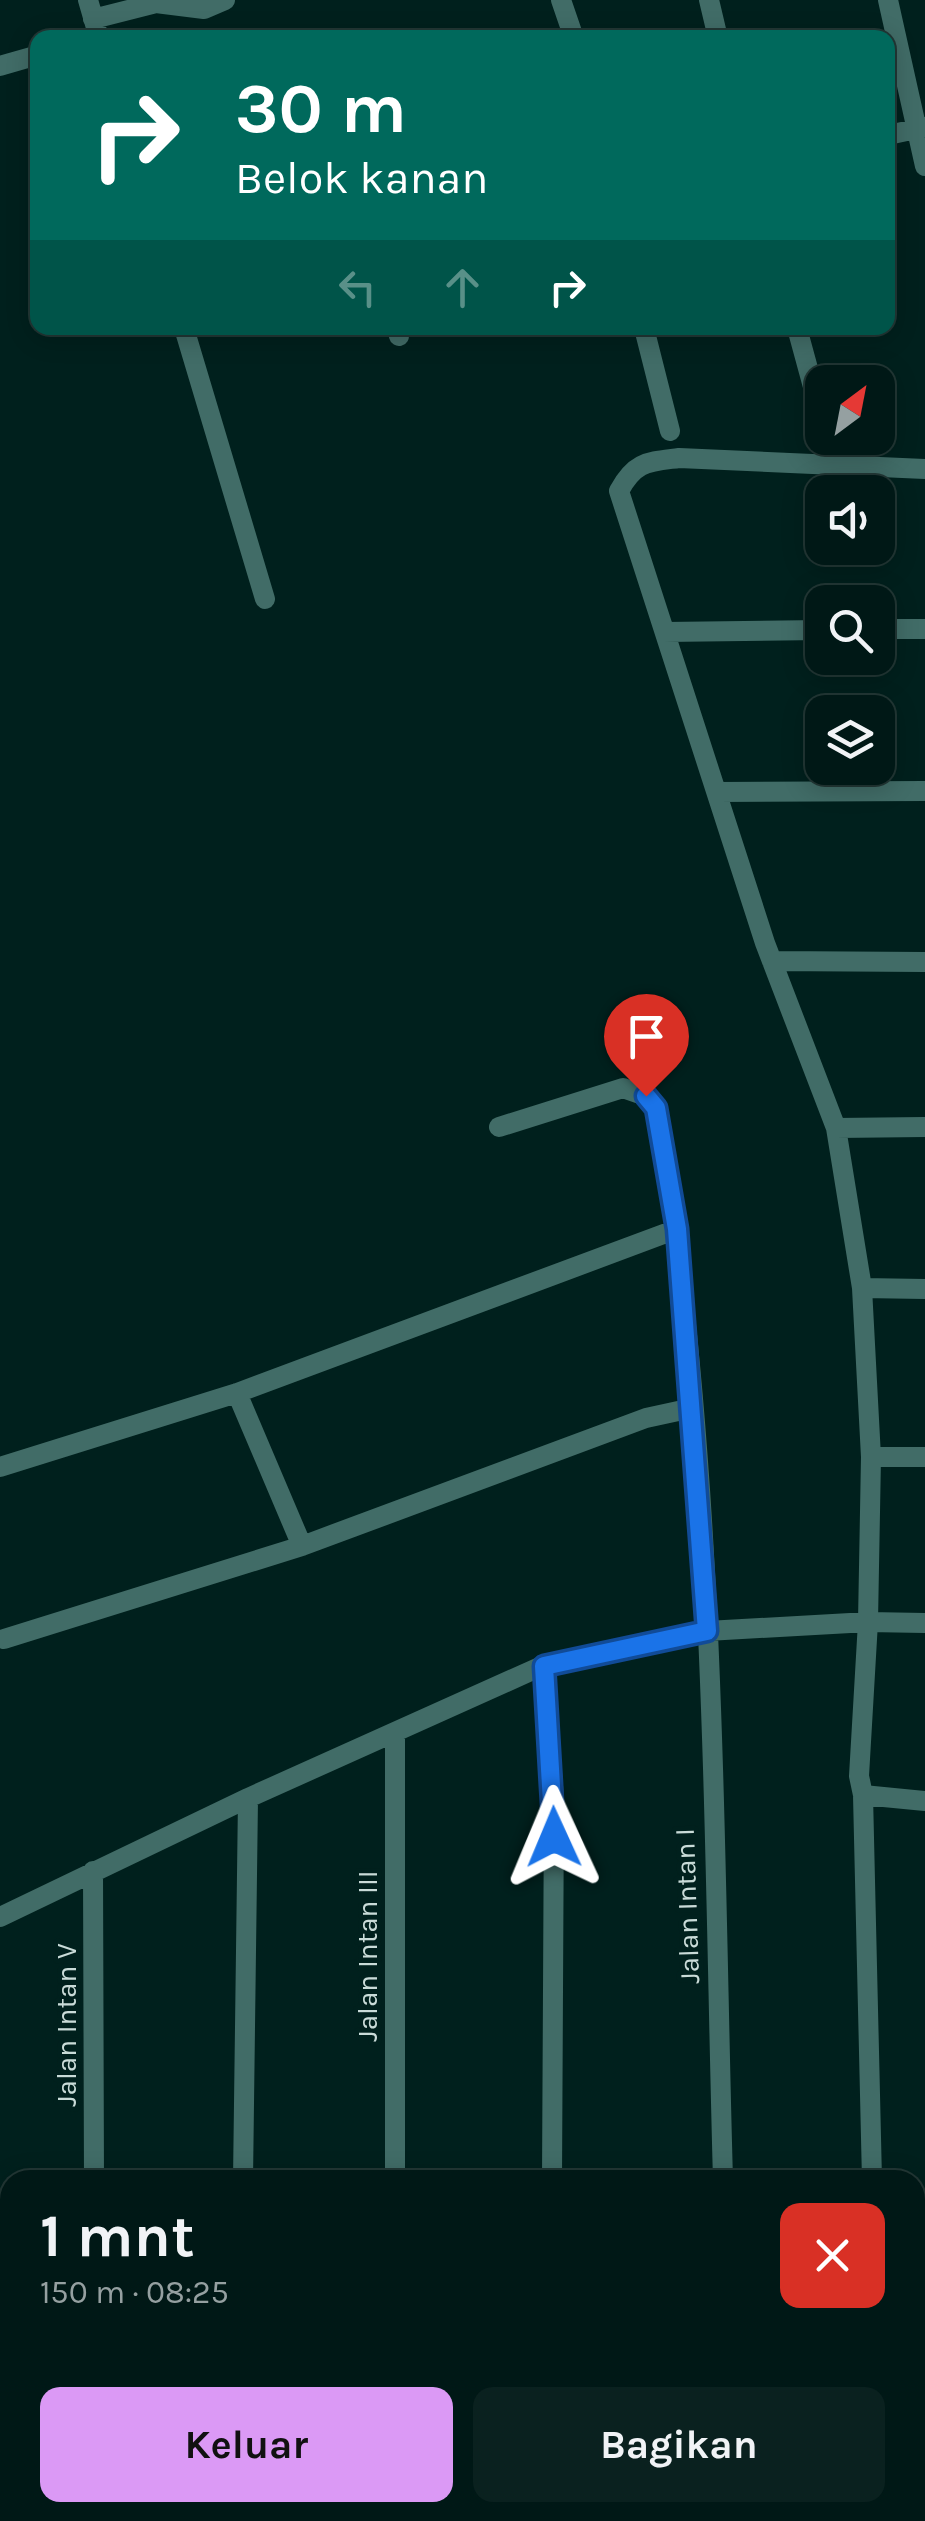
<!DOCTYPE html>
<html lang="id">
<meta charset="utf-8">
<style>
body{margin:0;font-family:Karla,sans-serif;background:#0a211f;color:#f1f3f6;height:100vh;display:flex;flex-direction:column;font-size:38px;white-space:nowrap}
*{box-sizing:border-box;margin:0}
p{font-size:32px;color:#95a0a1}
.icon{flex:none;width:55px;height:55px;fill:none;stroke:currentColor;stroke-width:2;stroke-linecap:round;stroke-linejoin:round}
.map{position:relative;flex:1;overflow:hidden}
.side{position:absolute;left:0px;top:2170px;width:925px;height:352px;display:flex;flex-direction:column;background:#001816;border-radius:30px 30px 0 0;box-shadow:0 5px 25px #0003,0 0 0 2px #223735}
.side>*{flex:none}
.hud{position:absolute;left:30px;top:30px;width:865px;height:305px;border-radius:20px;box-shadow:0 5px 25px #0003,0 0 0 2px #223735;background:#00695c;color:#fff;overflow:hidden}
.needle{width:65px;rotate:32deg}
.tools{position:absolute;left:805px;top:365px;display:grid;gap:20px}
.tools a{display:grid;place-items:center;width:90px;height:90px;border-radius:20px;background:#001816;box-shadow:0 5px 25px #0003,0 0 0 2px #223735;font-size:50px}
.pin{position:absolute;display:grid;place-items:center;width:85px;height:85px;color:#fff;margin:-102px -42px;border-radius:50% 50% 50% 0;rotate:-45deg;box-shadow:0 0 10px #0007}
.pin .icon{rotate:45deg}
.me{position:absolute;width:110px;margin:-55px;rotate:359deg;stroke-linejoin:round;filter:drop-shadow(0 0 8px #0008)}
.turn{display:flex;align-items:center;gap:35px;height:210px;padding:0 40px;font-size:45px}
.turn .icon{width:130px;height:130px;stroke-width:2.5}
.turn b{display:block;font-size:70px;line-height:85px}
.lanes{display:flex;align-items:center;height:95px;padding:0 40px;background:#0003;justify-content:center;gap:50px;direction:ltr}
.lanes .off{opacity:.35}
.round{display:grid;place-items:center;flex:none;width:105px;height:105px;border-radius:20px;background:#0a211f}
.overview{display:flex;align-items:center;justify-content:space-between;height:170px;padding:0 40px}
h1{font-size:60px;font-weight:700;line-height:75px}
.button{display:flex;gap:20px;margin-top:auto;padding:20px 40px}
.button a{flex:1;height:115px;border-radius:20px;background:#db99f5;color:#111;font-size:40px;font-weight:700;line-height:115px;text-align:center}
.button a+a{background:#0a211f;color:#f1f3f6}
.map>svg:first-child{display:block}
</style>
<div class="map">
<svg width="925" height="2521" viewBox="0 0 925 2521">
<rect width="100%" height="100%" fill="#00201d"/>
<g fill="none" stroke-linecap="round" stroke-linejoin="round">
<path stroke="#416c67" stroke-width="20" d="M88 0 99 38
M561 0 574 38
M709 0 718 38
M888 0 925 166
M93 19 156 3 204 9 225 0
M0 66 38 55
M888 135 925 127
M184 328 265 599
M397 328 399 336
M644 328 670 431
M797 328 822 420
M827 438 835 465
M925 469 679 458C648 462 635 461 619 491L765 943 836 1128 862 1288 871 1457 868 1622 859 1776 863 1795 925 1801
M878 629H925
M665 632 822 630
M717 792 925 791
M772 961 925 962
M499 1127 623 1088 646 1096 657 1108C716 1457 713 1826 723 2180
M836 1128 925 1127
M862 1288 925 1289
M237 1393 302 1546
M871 1457H925
M0 1467 237 1393 677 1229
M4 1639 302 1546 646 1418 692 1408
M544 1665 554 1799 552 2180
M395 1732V2180
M863 1795 872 2180
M93 1871 94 2180
M0 1917 248 1798 544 1665 707 1631 868 1622 925 1623
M243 2180 248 1798
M915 2499 925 2500
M97 2512V2521
M201 2512H278
M399 2512V2521
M566 2512 567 2521
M730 2512V2521
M882 2512V2521
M0 2514 32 2512"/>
</g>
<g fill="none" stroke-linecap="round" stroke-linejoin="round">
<defs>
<path id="route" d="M554 1837 544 1666 707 1631 677 1229 656 1108 646 1096"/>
</defs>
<use href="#route" stroke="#114b97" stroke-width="25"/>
<use href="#route" stroke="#1a73e8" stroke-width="18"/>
</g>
<g text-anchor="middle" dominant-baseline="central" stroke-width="10" stroke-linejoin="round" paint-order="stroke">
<g font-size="28" fill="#c9dbd8" stroke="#00201d">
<text transform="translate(687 1906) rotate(-92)">Jalan Intan I</text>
<text transform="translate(367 1956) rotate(-90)">Jalan Intan III</text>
<text transform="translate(66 2025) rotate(-90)">Jalan Intan V</text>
</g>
</g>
</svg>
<div class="tools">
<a><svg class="needle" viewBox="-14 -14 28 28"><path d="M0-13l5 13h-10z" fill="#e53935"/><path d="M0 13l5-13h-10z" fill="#95a0a1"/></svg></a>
<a><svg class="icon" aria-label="sound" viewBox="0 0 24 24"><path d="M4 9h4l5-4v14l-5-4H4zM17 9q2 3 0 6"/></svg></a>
<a><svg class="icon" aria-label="search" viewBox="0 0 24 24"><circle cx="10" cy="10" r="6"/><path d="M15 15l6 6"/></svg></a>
<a><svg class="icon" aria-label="layers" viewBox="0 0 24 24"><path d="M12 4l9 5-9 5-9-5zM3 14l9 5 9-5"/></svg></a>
</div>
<div class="pin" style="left:646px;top:1096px;background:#d93025"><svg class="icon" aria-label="arrive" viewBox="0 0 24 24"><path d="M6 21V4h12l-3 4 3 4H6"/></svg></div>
<svg class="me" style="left:554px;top:1837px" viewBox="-20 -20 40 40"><path d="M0-17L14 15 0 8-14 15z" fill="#1a73e8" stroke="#fff" stroke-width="4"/></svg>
<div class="hud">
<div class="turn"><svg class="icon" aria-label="right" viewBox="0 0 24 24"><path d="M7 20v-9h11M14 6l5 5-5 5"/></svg><div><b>30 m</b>Belok kanan</div></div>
<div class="lanes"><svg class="icon off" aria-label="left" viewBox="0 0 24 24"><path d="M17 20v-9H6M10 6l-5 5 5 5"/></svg><svg class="icon off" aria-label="ahead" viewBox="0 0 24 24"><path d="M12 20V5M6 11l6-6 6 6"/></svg><svg class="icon" aria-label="right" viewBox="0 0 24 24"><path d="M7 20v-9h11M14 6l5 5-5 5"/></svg></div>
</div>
<section class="side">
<div class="overview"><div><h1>1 mnt</h1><p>150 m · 08:25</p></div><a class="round" style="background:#d93025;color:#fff"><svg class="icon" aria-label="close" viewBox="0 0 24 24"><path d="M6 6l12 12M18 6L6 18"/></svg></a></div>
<div class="button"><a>Keluar</a><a>Bagikan</a></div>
</section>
</div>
